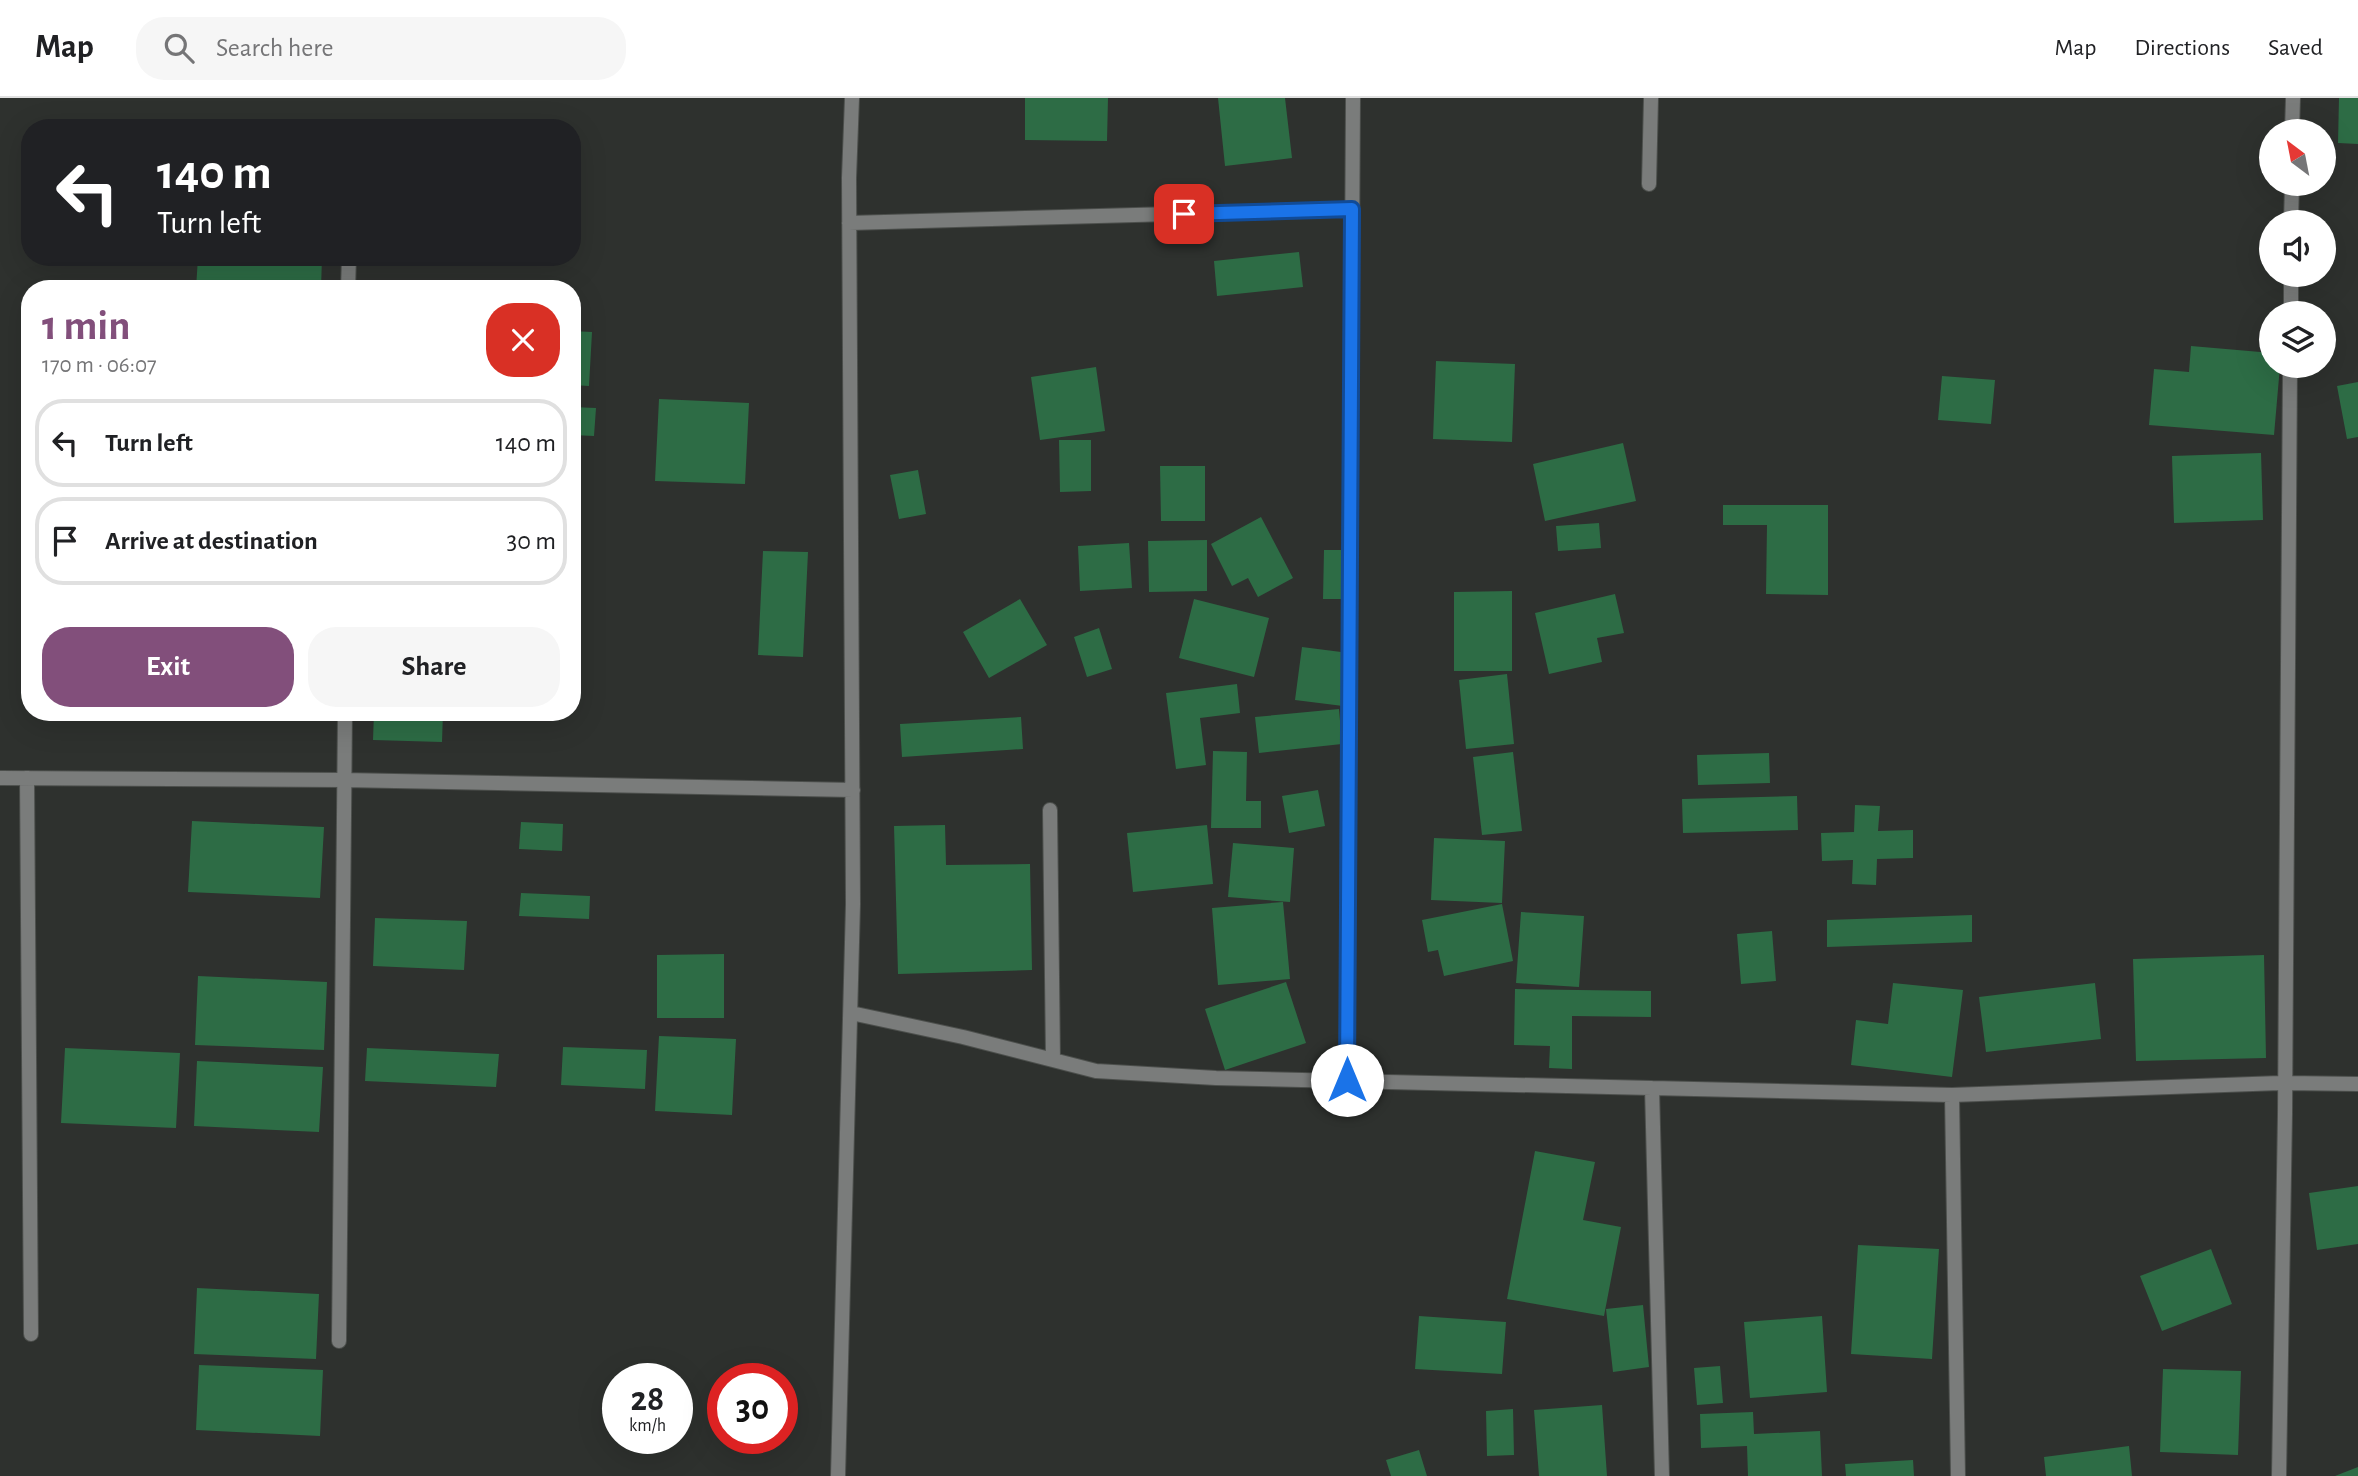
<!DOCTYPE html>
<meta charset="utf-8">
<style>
body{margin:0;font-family:"Alegreya Sans",sans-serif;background:#f6f6f6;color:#202124;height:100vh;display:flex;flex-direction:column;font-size:26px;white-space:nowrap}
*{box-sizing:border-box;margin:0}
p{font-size:23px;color:#757577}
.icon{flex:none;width:38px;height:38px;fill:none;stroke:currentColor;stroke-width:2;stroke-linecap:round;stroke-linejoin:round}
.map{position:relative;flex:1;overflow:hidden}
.panel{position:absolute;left:21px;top:182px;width:560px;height:441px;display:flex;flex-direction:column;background:#fff;border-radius:28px;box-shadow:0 7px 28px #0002}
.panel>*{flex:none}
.top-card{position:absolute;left:21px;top:21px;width:560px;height:147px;border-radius:28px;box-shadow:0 7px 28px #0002;background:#202124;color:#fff;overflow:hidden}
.needle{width:46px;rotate:328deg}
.buttons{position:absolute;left:2259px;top:21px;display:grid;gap:14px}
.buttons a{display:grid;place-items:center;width:77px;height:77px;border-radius:50%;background:#fff;box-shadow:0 7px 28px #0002;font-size:35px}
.speed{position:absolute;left:602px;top:1265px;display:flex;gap:14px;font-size:35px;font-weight:700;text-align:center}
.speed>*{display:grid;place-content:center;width:91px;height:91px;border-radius:50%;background:#fff;box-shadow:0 7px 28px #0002;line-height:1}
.speed small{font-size:18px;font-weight:400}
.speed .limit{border:10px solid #d22;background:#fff;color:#111}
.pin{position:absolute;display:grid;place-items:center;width:60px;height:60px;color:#fff;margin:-30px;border-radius:14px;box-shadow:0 4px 10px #0006}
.me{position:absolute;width:77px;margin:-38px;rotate:0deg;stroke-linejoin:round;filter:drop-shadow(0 0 5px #0008)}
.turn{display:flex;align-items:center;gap:24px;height:147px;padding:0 21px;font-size:32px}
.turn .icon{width:91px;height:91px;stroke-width:2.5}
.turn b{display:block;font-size:49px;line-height:60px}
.round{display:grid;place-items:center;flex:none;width:74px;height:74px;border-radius:28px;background:#f6f6f6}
.overview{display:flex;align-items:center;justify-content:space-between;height:119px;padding:0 21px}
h1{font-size:42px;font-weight:700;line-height:52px;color:#824f7b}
.cta{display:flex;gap:14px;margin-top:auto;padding:14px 21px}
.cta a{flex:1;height:80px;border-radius:28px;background:#824f7b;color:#fff;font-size:28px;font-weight:700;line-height:80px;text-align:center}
.cta a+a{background:#f6f6f6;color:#202124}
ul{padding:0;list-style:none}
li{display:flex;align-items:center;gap:21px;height:88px;margin:0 14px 10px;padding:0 7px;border:4px solid #e0e0e0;border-radius:28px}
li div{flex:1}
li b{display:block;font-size:26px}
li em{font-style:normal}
header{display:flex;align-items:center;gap:42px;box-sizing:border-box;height:98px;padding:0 35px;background:#fff;border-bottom:2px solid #e0e0e0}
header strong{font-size:33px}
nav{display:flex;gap:38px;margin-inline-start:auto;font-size:24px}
.search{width:490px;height:63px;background:#f6f6f6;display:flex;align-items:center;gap:18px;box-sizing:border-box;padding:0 24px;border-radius:28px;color:#757577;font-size:26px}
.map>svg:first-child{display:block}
</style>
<header>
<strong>Map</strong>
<div class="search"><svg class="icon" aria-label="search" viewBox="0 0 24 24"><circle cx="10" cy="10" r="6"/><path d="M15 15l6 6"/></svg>Search here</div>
<nav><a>Map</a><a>Directions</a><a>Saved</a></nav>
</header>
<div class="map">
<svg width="2358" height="1378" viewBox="0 0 2358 1378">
<rect width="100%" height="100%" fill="#2e312e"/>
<path fill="#2d6c45" d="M1025 0H1108L1107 43 1025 42Z
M1218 0H1285L1292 60 1225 68Z
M2339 0H2358V46L2338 45Z
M1299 154 1303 189 1217 198 1214 163Z
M198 159H322L321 191H196Z
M572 233 592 234 589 288 572 287Z
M2191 248 2272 255V268H2280L2274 337 2149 327 2154 271 2189 274Z
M1436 263 1515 266 1512 344 1433 341Z
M1096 269 1105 333 1040 342 1031 279Z
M1942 278 1995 282 1991 326 1938 322Z
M2358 284V339L2347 341 2337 288Z
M659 301 749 305 745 386 655 383Z
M572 309 596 310 594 338 572 337Z
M1059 342H1091V393L1060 394Z
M1623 345 1636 403 1545 423 1533 366Z
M2261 355 2263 422 2174 425 2172 358Z
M1160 368H1205V423H1161Z
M918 372 926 416 899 421 890 377Z
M1723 407H1828V497L1766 496 1767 427H1723Z
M1261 419 1293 480 1258 499 1248 480 1232 488 1211 446Z
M1599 425 1601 450 1558 453 1556 428Z
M1207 442V493L1149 494 1148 443Z
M1129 445 1132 490 1080 493 1078 448Z
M1324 452H1347L1346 501H1323Z
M763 453 808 454 803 559 758 557Z
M1512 493V573H1454V494Z
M1615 496 1624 535 1597 540 1602 564 1549 576 1535 515Z
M1020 501 1047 547 989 580 963 534Z
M1194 501 1269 520 1254 579 1179 560Z
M1099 530 1112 571 1087 579 1074 539Z
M1302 549 1349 555 1343 608 1295 602Z
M1507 576 1514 646 1466 651 1459 582Z
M1237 586 1240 615 1200 620 1206 667 1176 671 1166 595Z
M1339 611 1342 646 1259 655 1255 619Z
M374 614H443L442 644 373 642Z
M1021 619 1023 651 902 659 900 626Z
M1213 653 1247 654 1246 703H1261V730H1211Z
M1513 654 1522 733 1482 737 1473 659Z
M1769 655 1770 685 1698 687 1697 657Z
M1318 692 1325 728 1289 735 1282 698Z
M1797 698 1798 732 1683 735 1682 701Z
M1855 707 1880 708 1878 733 1913 732V760L1877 761 1876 787 1852 786 1853 762 1822 763 1821 735 1854 734Z
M192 723 324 729 320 800 188 794Z
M521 724 563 726 562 753 519 751Z
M945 727 946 767 1030 766 1032 872 898 876 894 728Z
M1207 727 1213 786 1133 794 1127 735Z
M1434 740 1505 743 1502 805 1431 802Z
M1233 745 1294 750 1290 804 1228 799Z
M521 795 590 798 589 821 519 818Z
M1283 804 1290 881 1218 887 1212 810Z
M1502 806 1513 863 1444 878 1438 852 1428 854 1422 822Z
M1521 814 1584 818 1579 889 1516 885Z
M1972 817V844L1827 849V822Z
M375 820 467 823 464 872 373 868Z
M1772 833 1776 883 1741 886 1737 836Z
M724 856V920H657V857Z
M2264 857 2266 960 2136 963 2133 861Z
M198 878 327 884 324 952 195 947Z
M1286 884 1306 945 1225 972 1205 911Z
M1893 885 1963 892 1952 979 1851 967 1856 922 1888 926Z
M2095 885 2101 941 1986 954 1979 899Z
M1515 891 1651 893V919L1572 918V971L1549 970 1550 948 1514 947Z
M659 938 736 941 732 1017 655 1013Z
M563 949 647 952 645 991 561 987Z
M65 950 180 955 176 1030 61 1025Z
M367 950 499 956 496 989 365 983Z
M197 963 323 969 319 1034 194 1028Z
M1535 1053 1595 1064 1583 1122 1621 1129 1604 1218 1507 1201Z
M2358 1088V1146L2317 1152 2309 1095Z
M1858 1147 1939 1151 1932 1261 1851 1256Z
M2211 1151 2232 1206 2162 1233 2140 1178Z
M197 1190 319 1196 316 1261 194 1256Z
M1643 1207 1649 1269 1613 1274 1606 1211Z
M1419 1218 1506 1224 1502 1276 1415 1271Z
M1822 1218 1827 1294 1750 1300 1744 1224Z
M199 1267 323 1272 320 1338 196 1332Z
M1720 1268 1723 1305 1697 1307 1694 1270Z
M2163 1271 2241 1273 2238 1357 2160 1354Z
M1602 1307 1607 1378H1539L1534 1312Z
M1513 1311 1514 1357 1487 1358 1486 1313Z
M1753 1314 1754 1336 1820 1333 1822 1378H1748L1747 1348 1701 1350 1700 1316Z
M2129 1348 2132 1378H2046L2044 1359Z
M1419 1352 1427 1378H1391L1386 1362Z
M1913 1362 1914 1378H1846L1845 1366Z
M2358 1369V1378H2335Z"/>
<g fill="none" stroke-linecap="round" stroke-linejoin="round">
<defs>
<path id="street" d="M2292 33 2293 0
M1649 86 1651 0
M2291 124 2292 86
M849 125 1352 111
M348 191 349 159
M2291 215V177
M0 680 344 682 853 692
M27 680 31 1236
M1050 712 1053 962
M851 915 963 939 1096 973 1216 980 1952 997 2280 985 2358 986
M1347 982 1353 0
M1652 990 1662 1378
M1952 997 1958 1378
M339 1243 345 614
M838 1378 853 806 849 80 852 0
M2279 1378 2285 1016 2290 268"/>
</defs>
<use href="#street" stroke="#4c4f4c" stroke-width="16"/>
<use href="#street" stroke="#7a7c7b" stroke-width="14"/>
</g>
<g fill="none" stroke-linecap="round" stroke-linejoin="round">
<defs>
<path id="route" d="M1184 116 1352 111 1347 982"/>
</defs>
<use href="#route" stroke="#114b97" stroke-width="18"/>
<use href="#route" stroke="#1a73e8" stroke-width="12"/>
</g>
</svg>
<div class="buttons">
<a><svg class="needle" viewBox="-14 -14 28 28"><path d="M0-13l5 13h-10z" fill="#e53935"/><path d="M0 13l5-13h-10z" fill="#757577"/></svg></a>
<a><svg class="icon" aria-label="sound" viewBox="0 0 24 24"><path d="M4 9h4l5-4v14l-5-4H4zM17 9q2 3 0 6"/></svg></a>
<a><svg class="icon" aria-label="layers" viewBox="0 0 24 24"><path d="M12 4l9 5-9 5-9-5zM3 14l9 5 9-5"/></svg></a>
</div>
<div class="speed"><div>28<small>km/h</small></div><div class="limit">30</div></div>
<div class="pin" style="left:1184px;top:116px;background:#d93025"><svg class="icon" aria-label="arrive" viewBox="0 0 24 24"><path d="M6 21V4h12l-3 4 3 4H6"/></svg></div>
<svg class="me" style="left:1347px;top:982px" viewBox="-20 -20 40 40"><circle r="19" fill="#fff"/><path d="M0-13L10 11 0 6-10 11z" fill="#1a73e8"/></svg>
<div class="top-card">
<div class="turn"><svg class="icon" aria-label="left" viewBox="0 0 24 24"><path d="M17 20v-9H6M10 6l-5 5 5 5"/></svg><div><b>140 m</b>Turn left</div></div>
</div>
<section class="panel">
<div class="overview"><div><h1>1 min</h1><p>170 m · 06:07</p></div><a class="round" style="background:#d93025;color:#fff"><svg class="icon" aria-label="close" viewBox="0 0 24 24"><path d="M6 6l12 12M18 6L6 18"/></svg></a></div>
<ul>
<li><svg class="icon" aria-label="left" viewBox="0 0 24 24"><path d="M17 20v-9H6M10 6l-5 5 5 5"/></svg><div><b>Turn left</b></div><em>140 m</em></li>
<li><svg class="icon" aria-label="arrive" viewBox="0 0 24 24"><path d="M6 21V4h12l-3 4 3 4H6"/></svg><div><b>Arrive at destination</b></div><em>30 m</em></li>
</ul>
<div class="cta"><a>Exit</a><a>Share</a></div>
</section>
</div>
